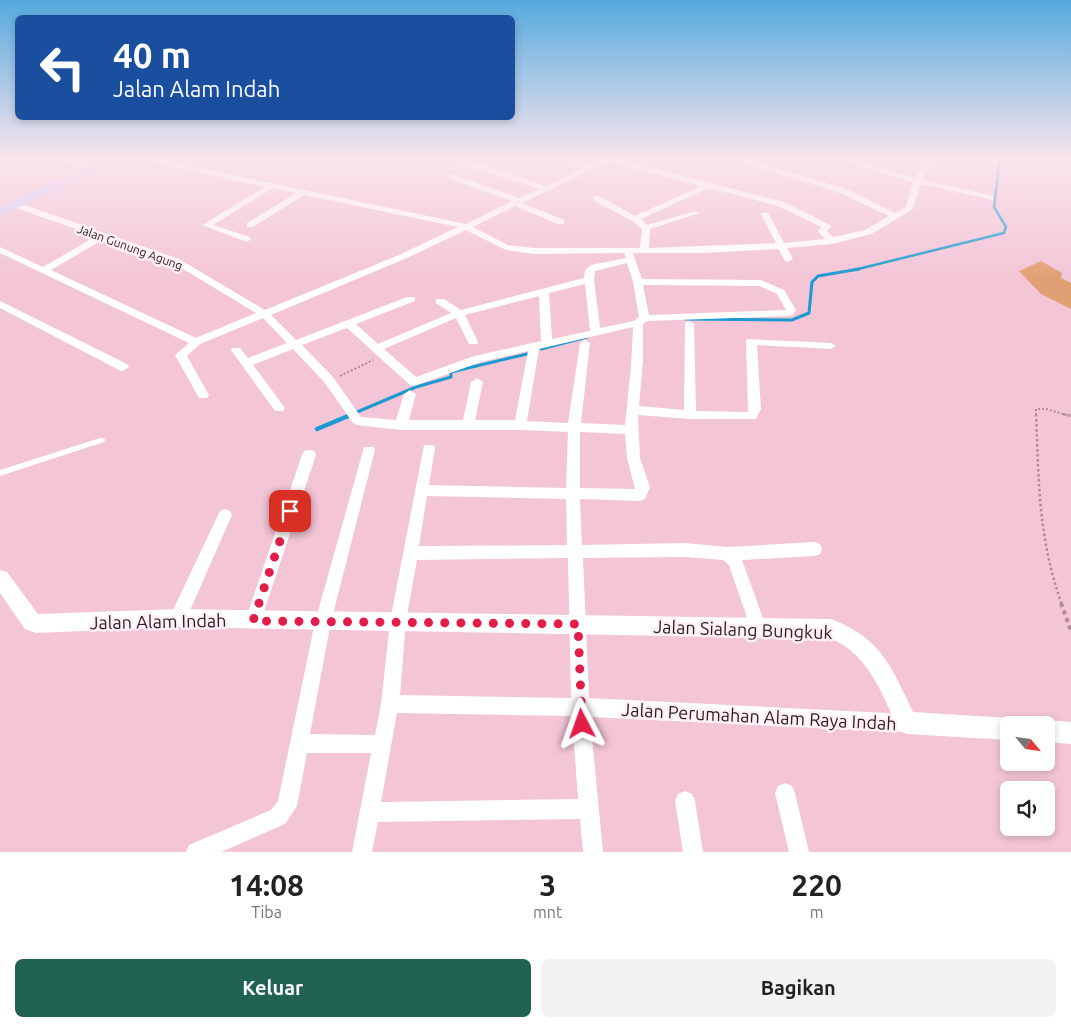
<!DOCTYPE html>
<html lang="id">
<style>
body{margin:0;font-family:Ubuntu,sans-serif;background:#f2f2f2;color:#222;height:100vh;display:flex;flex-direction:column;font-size:19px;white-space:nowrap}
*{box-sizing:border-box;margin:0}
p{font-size:16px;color:#767676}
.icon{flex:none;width:28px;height:28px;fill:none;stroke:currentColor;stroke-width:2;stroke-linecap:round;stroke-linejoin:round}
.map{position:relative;height:852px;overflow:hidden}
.panel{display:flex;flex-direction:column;background:#fff;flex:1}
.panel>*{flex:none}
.guide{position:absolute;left:15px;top:15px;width:500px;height:105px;border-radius:8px;box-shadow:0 2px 8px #0003;background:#1a4fa0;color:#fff;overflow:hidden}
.needle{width:32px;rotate:119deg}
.fabs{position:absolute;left:1000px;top:716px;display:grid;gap:10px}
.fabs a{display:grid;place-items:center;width:55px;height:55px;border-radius:8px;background:#fff;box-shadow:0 2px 8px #0003;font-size:25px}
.pin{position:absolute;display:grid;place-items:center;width:42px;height:42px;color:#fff;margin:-21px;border-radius:10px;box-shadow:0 2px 8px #0006}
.me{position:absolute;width:55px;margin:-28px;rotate:356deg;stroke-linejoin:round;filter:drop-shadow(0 0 4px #0008)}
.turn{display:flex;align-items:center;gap:18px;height:105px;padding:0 15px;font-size:22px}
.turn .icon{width:65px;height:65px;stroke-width:2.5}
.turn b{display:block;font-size:35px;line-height:42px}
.eta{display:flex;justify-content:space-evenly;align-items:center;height:85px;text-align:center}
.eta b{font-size:30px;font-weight:600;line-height:35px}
.primary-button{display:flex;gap:10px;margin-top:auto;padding:10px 15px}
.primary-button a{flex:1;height:58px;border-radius:8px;background:#216352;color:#fff;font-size:20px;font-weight:600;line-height:58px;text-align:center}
.primary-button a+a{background:#f2f2f2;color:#222}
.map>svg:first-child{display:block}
</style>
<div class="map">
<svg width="1071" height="852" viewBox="0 0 1071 852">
<rect width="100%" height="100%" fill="#f3c5d7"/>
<path fill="#e19f74" d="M1041 261 1062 273 1061 278 1071 283V309L1041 294 1019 271Z"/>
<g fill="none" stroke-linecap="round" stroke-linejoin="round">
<path stroke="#1a9ad0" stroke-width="2.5" d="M854 270 1004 233 1006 227 994 207 1000 158"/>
<path stroke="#1a9ad0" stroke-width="3" d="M685 319 792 320 809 313 812 282 818 276 859 269
M541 349 587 337
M350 415 416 387 451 377V372L527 354"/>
<path stroke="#1a9ad0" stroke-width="4.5" d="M317 429 353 414"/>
<path stroke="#b08b9a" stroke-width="2" stroke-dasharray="2 2" stroke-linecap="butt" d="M340 376 373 360
M1036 415V409H1046L1067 415"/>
<path stroke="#b08b9a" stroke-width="2.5" stroke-dasharray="2.5 2.5" stroke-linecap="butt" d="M1036 414C1039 484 1038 537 1062 605
M1063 414 1071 416"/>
<path stroke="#b08b9a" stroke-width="4" stroke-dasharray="4 4" stroke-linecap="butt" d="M1061 603 1071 631"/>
<path fill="#fff" fill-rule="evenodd" d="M100 438H104L105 440 104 442 0 476V470Z"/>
<path fill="#fff" fill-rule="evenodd" d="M46 158H61L102 169 98 171Z
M135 158H151L466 224 512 201 449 179V175H455L519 198 540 189 441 158C476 158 513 175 546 186L585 167 550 158H565L591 164 604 158H614L784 202 830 225 831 227 827 231 833 237 865 230 889 216 838 192 729 158H741L844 188 895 213 906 207 913 182 834 158H847L915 178C920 165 931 158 944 158L927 170 922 180 993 196V200L921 184 912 210 871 234 832 244 787 248 793 259 788 262 785 261 778 249 703 253H633L642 279 761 280 784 290 796 310 793 315 789 316 647 321 643 324V361L639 406 684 410 685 322 689 321 694 324 696 411 748 412 746 341 747 339 831 343 836 346 831 349 757 345 761 409 756 419H690L638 415 640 458 650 487 645 499 640 501 580 499 582 545 686 543 727 547 815 542 820 544 822 549 820 554 815 556 742 560 767 629 765 635 759 637 753 635 729 565 723 560 686 557 583 558 589 698 907 714 914 716 916 723 914 730 907 732 590 717 603 852H583L580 819 378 822 372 852H352L371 753H307L297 806 285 824 221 852H186L189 845 271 810 278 801 315 622 364 447H374L375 450 331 622 310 734 375 735 381 704 390 621 424 445H434L435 448 429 485 566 488 568 432 520 430H401L357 425 353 423 325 383 293 349 253 365 285 408 283 411H275L231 350 232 348H240L248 358 287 343 263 318 200 344 187 356 209 395 207 398H199L175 355 189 343 0 253V247L43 267 96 236 13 207V203H19L179 259 265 310 401 254 458 227 304 195 253 227H247V223L296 193 273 188 213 225 250 237 251 239 247 242 202 225 265 187ZM608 162 701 186 635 216 599 196H593V200L632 221 642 229 640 248H534L508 245 473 227 515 206 558 224H564V220L522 203ZM709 188 778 206 821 227 818 231 825 239 784 243 769 214 765 212 761 214 776 243 649 248 650 229 700 213 696 211 647 225 641 219ZM466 230 506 250 534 254 624 253 626 258 591 265 585 270 584 278 461 310 444 299H436V303L451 313 378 344 356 324 415 301V297H407L296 340 271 315 407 258ZM104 239 173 263 256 313 196 338 51 270ZM627 263 633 282 639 317 634 321 600 328 594 280 595 271ZM585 284 590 331 552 339 549 293ZM643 285 759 286 777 294 786 310 649 315ZM539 296 541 341 474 356 416 377 384 349 456 318 469 344H477L478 342 465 315ZM633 327 631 366 625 425 581 423 590 343 585 340 580 343 568 423 527 421 539 349ZM347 328 410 385 414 386 481 362 528 351 515 420H475L483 382 477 378 471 382 463 420H409L416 394 410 390 404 394 396 420 361 417 333 377 302 345ZM580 432 625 434 627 458 635 489 580 488ZM427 496 566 499 567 545 419 546ZM568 558 571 698 400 695 406 621 417 560ZM397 713 572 716 578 799 381 802Z
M0 301 127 364 129 367 123 371 119 370 0 308Z
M309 450 314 451 316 455 261 621 259 627 253 629 247 627 245 621 302 455 304 451Z
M225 509 230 511 232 515 184 624 178 626 172 624 170 618 172 612 220 511Z
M785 783 792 786 795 793 809 852H789L775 793 778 786Z
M685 791 692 794 695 801 703 852H683L675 801 678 794Z"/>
<path fill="#fff" fill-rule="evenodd" d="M0 570 7 572 38 614 178 609 831 619C882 639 891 666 913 712L1009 718 1017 721 1018 725H1009V740L907 734 899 731C883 696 869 654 831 639L178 627 36 633 25 629 0 593Z
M1046 720 1071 722V744L1046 742V725H1037Z"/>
<path fill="#d4cafb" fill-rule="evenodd" d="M111 158H126L0 216V207Z"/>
</g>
<linearGradient id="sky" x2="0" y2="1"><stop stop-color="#55aade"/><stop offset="0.57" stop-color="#fae5ed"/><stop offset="1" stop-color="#fae5ed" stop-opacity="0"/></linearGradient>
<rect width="1071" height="278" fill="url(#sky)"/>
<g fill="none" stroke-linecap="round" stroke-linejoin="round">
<path stroke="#e11d48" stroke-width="9" stroke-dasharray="0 16.2" d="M290 511 253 621 578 624 582 724"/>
</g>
<g text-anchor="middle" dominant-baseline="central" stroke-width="5" stroke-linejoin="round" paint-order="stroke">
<g font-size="12" fill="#2e1d24" stroke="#fff0f6">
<text transform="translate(130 247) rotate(20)">Jalan Gunung Agung</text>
</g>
<g font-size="18" fill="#2e1d24" stroke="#fff0f6">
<text transform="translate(158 621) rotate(-1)">Jalan Alam Indah</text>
<text transform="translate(743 629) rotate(2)">Jalan Sialang Bungkuk</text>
<text transform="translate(759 716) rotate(3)">Jalan Perumahan Alam Raya Indah</text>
</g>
</g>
</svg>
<div class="fabs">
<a><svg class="needle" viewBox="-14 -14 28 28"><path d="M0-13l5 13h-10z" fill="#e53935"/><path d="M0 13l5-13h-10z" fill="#767676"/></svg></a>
<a><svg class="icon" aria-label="sound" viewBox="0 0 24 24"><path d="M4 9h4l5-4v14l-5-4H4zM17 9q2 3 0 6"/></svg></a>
</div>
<div class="pin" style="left:290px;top:511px;background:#d93025"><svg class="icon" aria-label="arrive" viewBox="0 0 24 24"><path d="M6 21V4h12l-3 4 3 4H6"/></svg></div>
<svg class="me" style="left:582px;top:724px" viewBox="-20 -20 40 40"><path d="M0-17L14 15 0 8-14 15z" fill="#e11d48" stroke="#fff" stroke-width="4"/></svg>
<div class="guide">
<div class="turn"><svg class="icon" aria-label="left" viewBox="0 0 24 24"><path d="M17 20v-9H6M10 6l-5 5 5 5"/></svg><div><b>40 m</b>Jalan Alam Indah</div></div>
</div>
</div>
<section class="panel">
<div class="eta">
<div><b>14:08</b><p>Tiba</p></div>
<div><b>3</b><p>mnt</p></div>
<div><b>220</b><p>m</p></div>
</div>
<div class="primary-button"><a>Keluar</a><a>Bagikan</a></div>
</section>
